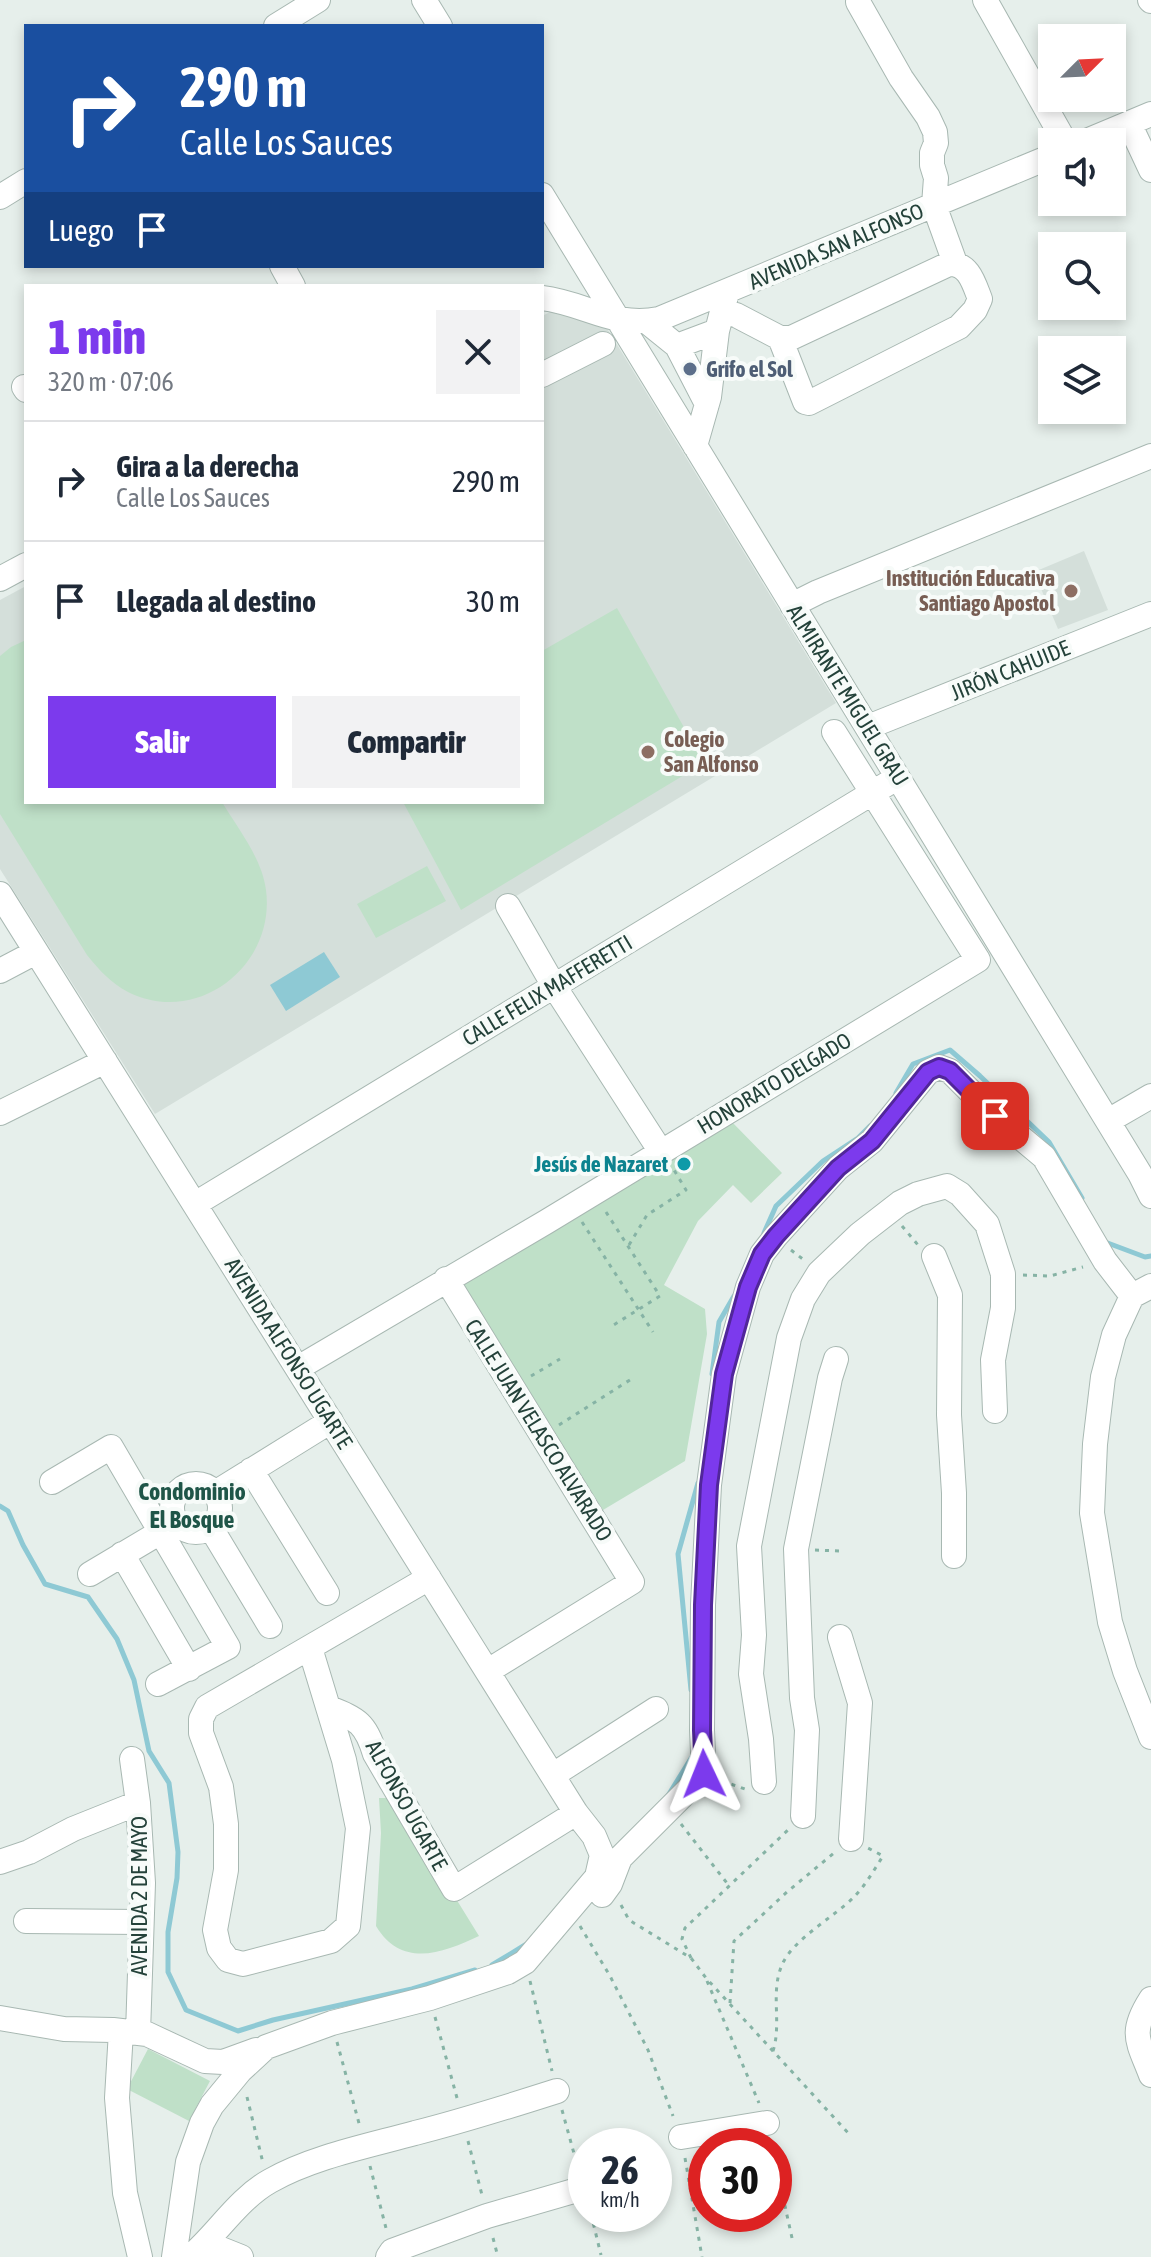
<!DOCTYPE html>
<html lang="es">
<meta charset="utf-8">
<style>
body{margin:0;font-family:"Asap Condensed",sans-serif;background:#f2f2f3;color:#1f2937;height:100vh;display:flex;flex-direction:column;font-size:30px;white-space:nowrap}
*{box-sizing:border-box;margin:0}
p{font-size:26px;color:#747a83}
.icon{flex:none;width:44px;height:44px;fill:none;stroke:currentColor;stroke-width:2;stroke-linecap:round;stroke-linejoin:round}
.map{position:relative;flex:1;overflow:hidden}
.sheet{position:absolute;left:24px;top:284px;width:520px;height:520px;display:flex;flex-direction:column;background:#fff;border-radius:0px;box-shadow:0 4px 12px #0003}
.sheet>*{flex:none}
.banner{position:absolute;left:24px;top:24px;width:520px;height:244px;border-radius:0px;box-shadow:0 4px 12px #0003;background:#1a4fa0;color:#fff;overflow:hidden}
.needle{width:52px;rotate:66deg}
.buttons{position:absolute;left:1038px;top:24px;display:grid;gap:16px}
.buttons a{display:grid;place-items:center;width:88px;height:88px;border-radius:0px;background:#fff;box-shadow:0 4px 12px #0003;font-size:40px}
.speed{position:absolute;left:568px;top:2128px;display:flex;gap:16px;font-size:40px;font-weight:700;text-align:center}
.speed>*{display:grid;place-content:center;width:104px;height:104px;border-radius:50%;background:#fff;box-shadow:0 4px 12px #0003;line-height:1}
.speed small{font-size:20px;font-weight:400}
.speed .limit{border:12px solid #d22;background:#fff;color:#111}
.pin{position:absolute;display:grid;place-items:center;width:68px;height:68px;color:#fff;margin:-34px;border-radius:16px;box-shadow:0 4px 12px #0006}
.me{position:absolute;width:88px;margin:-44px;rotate:358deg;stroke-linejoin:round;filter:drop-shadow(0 0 6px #0008)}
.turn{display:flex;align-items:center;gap:28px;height:168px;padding:0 24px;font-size:36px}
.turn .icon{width:104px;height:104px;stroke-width:2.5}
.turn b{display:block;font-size:56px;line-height:68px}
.then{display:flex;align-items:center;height:76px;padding:0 24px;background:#0003;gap:16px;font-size:30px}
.round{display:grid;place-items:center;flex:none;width:84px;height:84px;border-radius:0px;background:#f2f2f3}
.head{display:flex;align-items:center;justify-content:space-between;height:136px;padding:0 24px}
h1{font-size:48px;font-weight:800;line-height:60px;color:#7c3aed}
.button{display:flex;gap:16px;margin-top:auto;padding:16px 24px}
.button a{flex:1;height:92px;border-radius:0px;background:#7c3aed;color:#fff;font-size:32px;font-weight:800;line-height:92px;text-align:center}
.button a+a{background:#f2f2f3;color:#1f2937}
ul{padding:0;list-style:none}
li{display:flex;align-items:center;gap:24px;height:120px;padding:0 24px;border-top:2px solid #e0e1e3}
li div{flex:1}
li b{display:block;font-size:30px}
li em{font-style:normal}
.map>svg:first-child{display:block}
</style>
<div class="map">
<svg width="1151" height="2257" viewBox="0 0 1151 2257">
<rect width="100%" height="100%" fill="#e6efeb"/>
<path fill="#d4dfda" d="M550 312 602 320 836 703 155 1114 0 869V600L26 586V802H542V316Z
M1084 551 1108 610 1058 629 1034 572Z"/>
<path fill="#bfe0c8" d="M617 608 704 763 461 910 403 802H542V651Z
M26 640V802H222C238 829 262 858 266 890 276 965 198 1027 128 992 111 983 99 970 87 955L0 814V656L11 647Z
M427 866 446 901 376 938 357 904Z
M731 1121 782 1173 751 1203 733 1185 698 1221 664 1285 705 1309 707 1334 685 1461 603 1510 460 1285Z
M379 1798H390L395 1800 479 1936C443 1953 402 1969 376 1926L381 1833Z
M148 2049 210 2081 189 2121 127 2089Z"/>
<path fill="#8ec9d4" d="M324 952 340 977 286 1011 270 985Z"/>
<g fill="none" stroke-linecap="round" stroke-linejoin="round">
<path stroke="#8ec9d4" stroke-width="5" d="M896 1093 913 1064 950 1050 980 1076 1049 1142 1082 1198
M764 1233 776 1206 823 1161 858 1138 870 1126
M1105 1242 1145 1257 1151 1256
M712 1374 719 1322 734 1296
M0 1506 8 1511 23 1545 45 1584 88 1597 117 1639 134 1680 149 1751 169 1783 178 1852 177 1878 168 1932V1972L186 2010 238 2031 273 2020 412 1989 475 1970
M691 1690 678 1554 698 1483
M669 1794 695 1752
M492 1965 525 1945"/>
<defs>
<path id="minor" d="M424 0 440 26
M985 0 1065 142
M1150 0 1151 1
M858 2 901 78 928 117 935 132 936 143 932 153V165L936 178 934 205 955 263
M276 26 318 0
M1129 123 1151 170
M1084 142 1151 114
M542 195 1140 1174 1151 1196
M0 197 26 181
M282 266 293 286
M542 298C585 303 613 328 659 319L1052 156
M722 312 736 315 780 338H791L949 264C969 263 974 284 980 299L975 310 959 327 809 403 805 402 780 338
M646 321 677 346 717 331 726 296
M677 346 707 404
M542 375 603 344
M24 387 26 390
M695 446 709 397 717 331
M0 579 26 565
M792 605 818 592 1151 456
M868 727 1151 614
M0 894 576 1813 594 1836 602 1855 597 1877 525 1962 508 1972 430 1998 332 2023 266 2047 240 2071 212 2105 202 2123 188 2162 174 2257
M508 906 554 986 661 1152
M0 971 36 952
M0 1113 105 1061
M1108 1121 1151 1096
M195 1204 887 784
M934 1256 950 1295 949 1415 954 1493V1556
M446 1279 632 1582 488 1671
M1151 1286 1132 1296 1114 1335 1103 1377 1095 1444 1092 1513 1110 1622 1125 1671 1151 1737
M298 1368 546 1222 978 960 834 732
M251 1470 327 1593
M52 1482 111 1447 228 1647 158 1684
M172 1508a24 24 0 1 1 48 0a24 24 0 1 1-48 0Z
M215 1493 331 1421
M211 1528 270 1626
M122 1554 189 1669
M90 1574 174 1524
M840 1637 860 1703 851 1839
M310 1648 344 1760 358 1828 348 1926 331 1941 243 1964 228 1960 219 1948 215 1930 226 1870V1824L221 1787 201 1733V1719L207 1707 429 1578
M329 1708C358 1719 366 1724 375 1754L454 1889 576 1813
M132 1759 138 1803 143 1883 138 2033
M553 1775 656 1709
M764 1782 761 1739 751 1674 754 1635 749 1546 789 1338 803 1299 819 1273 860 1234 900 1203 918 1194 947 1186 960 1194 987 1224 1003 1274V1308L993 1360 995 1411
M803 1816 807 1730 802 1698 796 1549 830 1378 836 1359
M0 1862 29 1852 73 1829 138 1803
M602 1895 610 1884 620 1858 704 1774 702 1730 703 1605 709 1485 724 1374 748 1287 762 1254 776 1236 838 1168 872 1141 928 1072 939 1067 950 1071 995 1116 1044 1157 1105 1261 1132 1296
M26 1921 141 1922
M1151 1999C1129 2033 1138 2041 1151 2075
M0 2018 64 2029 113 2030 147 2034 205 2061 223 2062 256 2050
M121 2031 117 2098 125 2193 140 2257
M681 2137 767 2123
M206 2243 241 2257
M190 2257C217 2234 238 2199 270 2181 312 2157 368 2146 415 2133 463 2121 510 2106 557 2091
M388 2257 392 2251 487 2216 584 2188"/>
</defs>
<use href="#minor" stroke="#a8b8b2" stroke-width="26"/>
<path stroke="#86b3a5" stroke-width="3" stroke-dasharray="4 6" stroke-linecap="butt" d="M606 1212 660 1296 612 1326
M582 1222 653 1332
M902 1226 918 1245
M629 1245 647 1215 686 1190 674 1170
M791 1250 804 1260
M1023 1275 1050 1276 1083 1267
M531 1376 560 1359
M559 1425 633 1378
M815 1550 839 1551
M722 1781 745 1789
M681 1824 730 1887
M621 1905 629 1920 691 1958 706 1978 850 2135
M580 1926 610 1976 648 2050 673 2116
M691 1958 682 1939 685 1928 789 1829
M530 1981 552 2071
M707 1981 759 2103
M730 2003 734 1941 787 1892 834 1853
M435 2017 457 2098
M337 2042 360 2127
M773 2051C782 2023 770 1992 782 1965 792 1940 834 1917 854 1897 865 1886 874 1870 883 1856L868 1848
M247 2097 263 2163
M562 2110 578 2168
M468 2141 482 2195
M774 2156 792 2238
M685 2158 702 2257
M370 2166 387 2232
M591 2214 601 2255
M493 2238 498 2257"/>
<use href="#minor" stroke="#fff" stroke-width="24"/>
</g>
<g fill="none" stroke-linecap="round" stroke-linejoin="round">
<defs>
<path id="route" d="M704 1774 702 1730 703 1605 709 1485 724 1374 748 1287 762 1254 776 1236 838 1168 872 1141 928 1072 939 1067 950 1071 995 1116"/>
</defs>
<use href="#route" stroke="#51269a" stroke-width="20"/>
<use href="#route" stroke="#7c3aed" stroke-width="14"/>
</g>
<circle fill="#5c6f8a" stroke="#f7fbf9" stroke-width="3" cx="690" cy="369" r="8"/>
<g fill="#8d6e63" stroke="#f7fbf9" stroke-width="3">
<circle cx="1071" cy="591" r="8"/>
<circle cx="648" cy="752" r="8"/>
</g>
<circle fill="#0f9aa8" stroke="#f7fbf9" stroke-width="3" cx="684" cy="1164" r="8"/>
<g text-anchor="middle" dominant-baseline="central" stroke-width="8" stroke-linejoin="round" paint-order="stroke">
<g font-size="22" fill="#24423a" stroke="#f7fbf9">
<text transform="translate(836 246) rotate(-23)">AVENIDA SAN ALFONSO</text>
<text transform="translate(1010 670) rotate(-22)">JIRÓN CAHUIDE</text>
<text transform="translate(848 695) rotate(58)">ALMIRANTE MIGUEL GRAU</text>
<text transform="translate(547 990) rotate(-31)">CALLE FELIX MAFFERETTI</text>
<text transform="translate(774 1083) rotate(-31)">HONORATO DELGADO</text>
<text transform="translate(289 1353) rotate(58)">AVENIDA ALFONSO UGARTE</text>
<text transform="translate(539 1430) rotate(58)">CALLE JUAN VELASCO ALVARADO</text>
<text transform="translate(407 1805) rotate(61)">ALFONSO UGARTE</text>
<text transform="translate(139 1896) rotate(-90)">AVENIDA 2 DE MAYO</text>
</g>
<g font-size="22" font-weight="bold" fill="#4e5e75" stroke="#f7fbf9" text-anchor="start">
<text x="706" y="369">Grifo el Sol</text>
</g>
<g font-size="22" font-weight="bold" fill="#785e54" stroke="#f7fbf9" text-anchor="end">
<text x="1055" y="578">Institución Educativa<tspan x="1055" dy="25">Santiago Apostol</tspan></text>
<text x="664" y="739" text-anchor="start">Colegio<tspan x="664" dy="25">San Alfonso</tspan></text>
</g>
<g font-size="22" font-weight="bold" fill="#0d838f" stroke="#f7fbf9" text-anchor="end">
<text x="668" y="1164">Jesús de Nazaret</text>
</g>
<g font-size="24" font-weight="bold" fill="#1f5548" stroke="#f7fbf9">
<text x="192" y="1491">Condominio<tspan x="192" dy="28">El Bosque</tspan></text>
</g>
</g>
</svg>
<div class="buttons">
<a><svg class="needle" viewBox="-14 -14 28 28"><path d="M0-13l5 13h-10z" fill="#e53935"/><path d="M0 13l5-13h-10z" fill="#747a83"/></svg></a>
<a><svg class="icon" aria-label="sound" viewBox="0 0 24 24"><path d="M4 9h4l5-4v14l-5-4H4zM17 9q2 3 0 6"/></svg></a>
<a><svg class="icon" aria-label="search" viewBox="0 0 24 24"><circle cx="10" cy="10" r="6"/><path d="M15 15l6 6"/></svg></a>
<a><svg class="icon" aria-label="layers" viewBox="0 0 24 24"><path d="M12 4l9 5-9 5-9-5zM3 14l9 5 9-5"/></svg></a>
</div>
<div class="speed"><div>26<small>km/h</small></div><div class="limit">30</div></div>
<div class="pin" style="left:995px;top:1116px;background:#d93025"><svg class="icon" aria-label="arrive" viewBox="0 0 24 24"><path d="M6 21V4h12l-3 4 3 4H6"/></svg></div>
<svg class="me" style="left:704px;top:1774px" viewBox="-20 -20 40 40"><path d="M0-17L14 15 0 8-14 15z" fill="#7c3aed" stroke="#fff" stroke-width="4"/></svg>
<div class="banner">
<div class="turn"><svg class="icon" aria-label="right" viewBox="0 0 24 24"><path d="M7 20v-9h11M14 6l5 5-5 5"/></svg><div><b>290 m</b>Calle Los Sauces</div></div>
<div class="then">Luego<svg class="icon" aria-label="arrive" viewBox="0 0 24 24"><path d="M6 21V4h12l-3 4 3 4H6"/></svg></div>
</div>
<section class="sheet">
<div class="head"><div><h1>1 min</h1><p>320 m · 07:06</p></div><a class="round"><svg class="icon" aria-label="close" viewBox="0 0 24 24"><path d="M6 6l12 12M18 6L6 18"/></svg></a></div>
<ul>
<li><svg class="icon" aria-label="right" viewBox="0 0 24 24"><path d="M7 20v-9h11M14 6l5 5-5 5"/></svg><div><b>Gira a la derecha</b><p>Calle Los Sauces</p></div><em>290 m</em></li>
<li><svg class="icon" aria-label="arrive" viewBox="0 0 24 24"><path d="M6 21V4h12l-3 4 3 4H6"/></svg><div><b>Llegada al destino</b></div><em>30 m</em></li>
</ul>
<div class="button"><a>Salir</a><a>Compartir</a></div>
</section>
</div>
